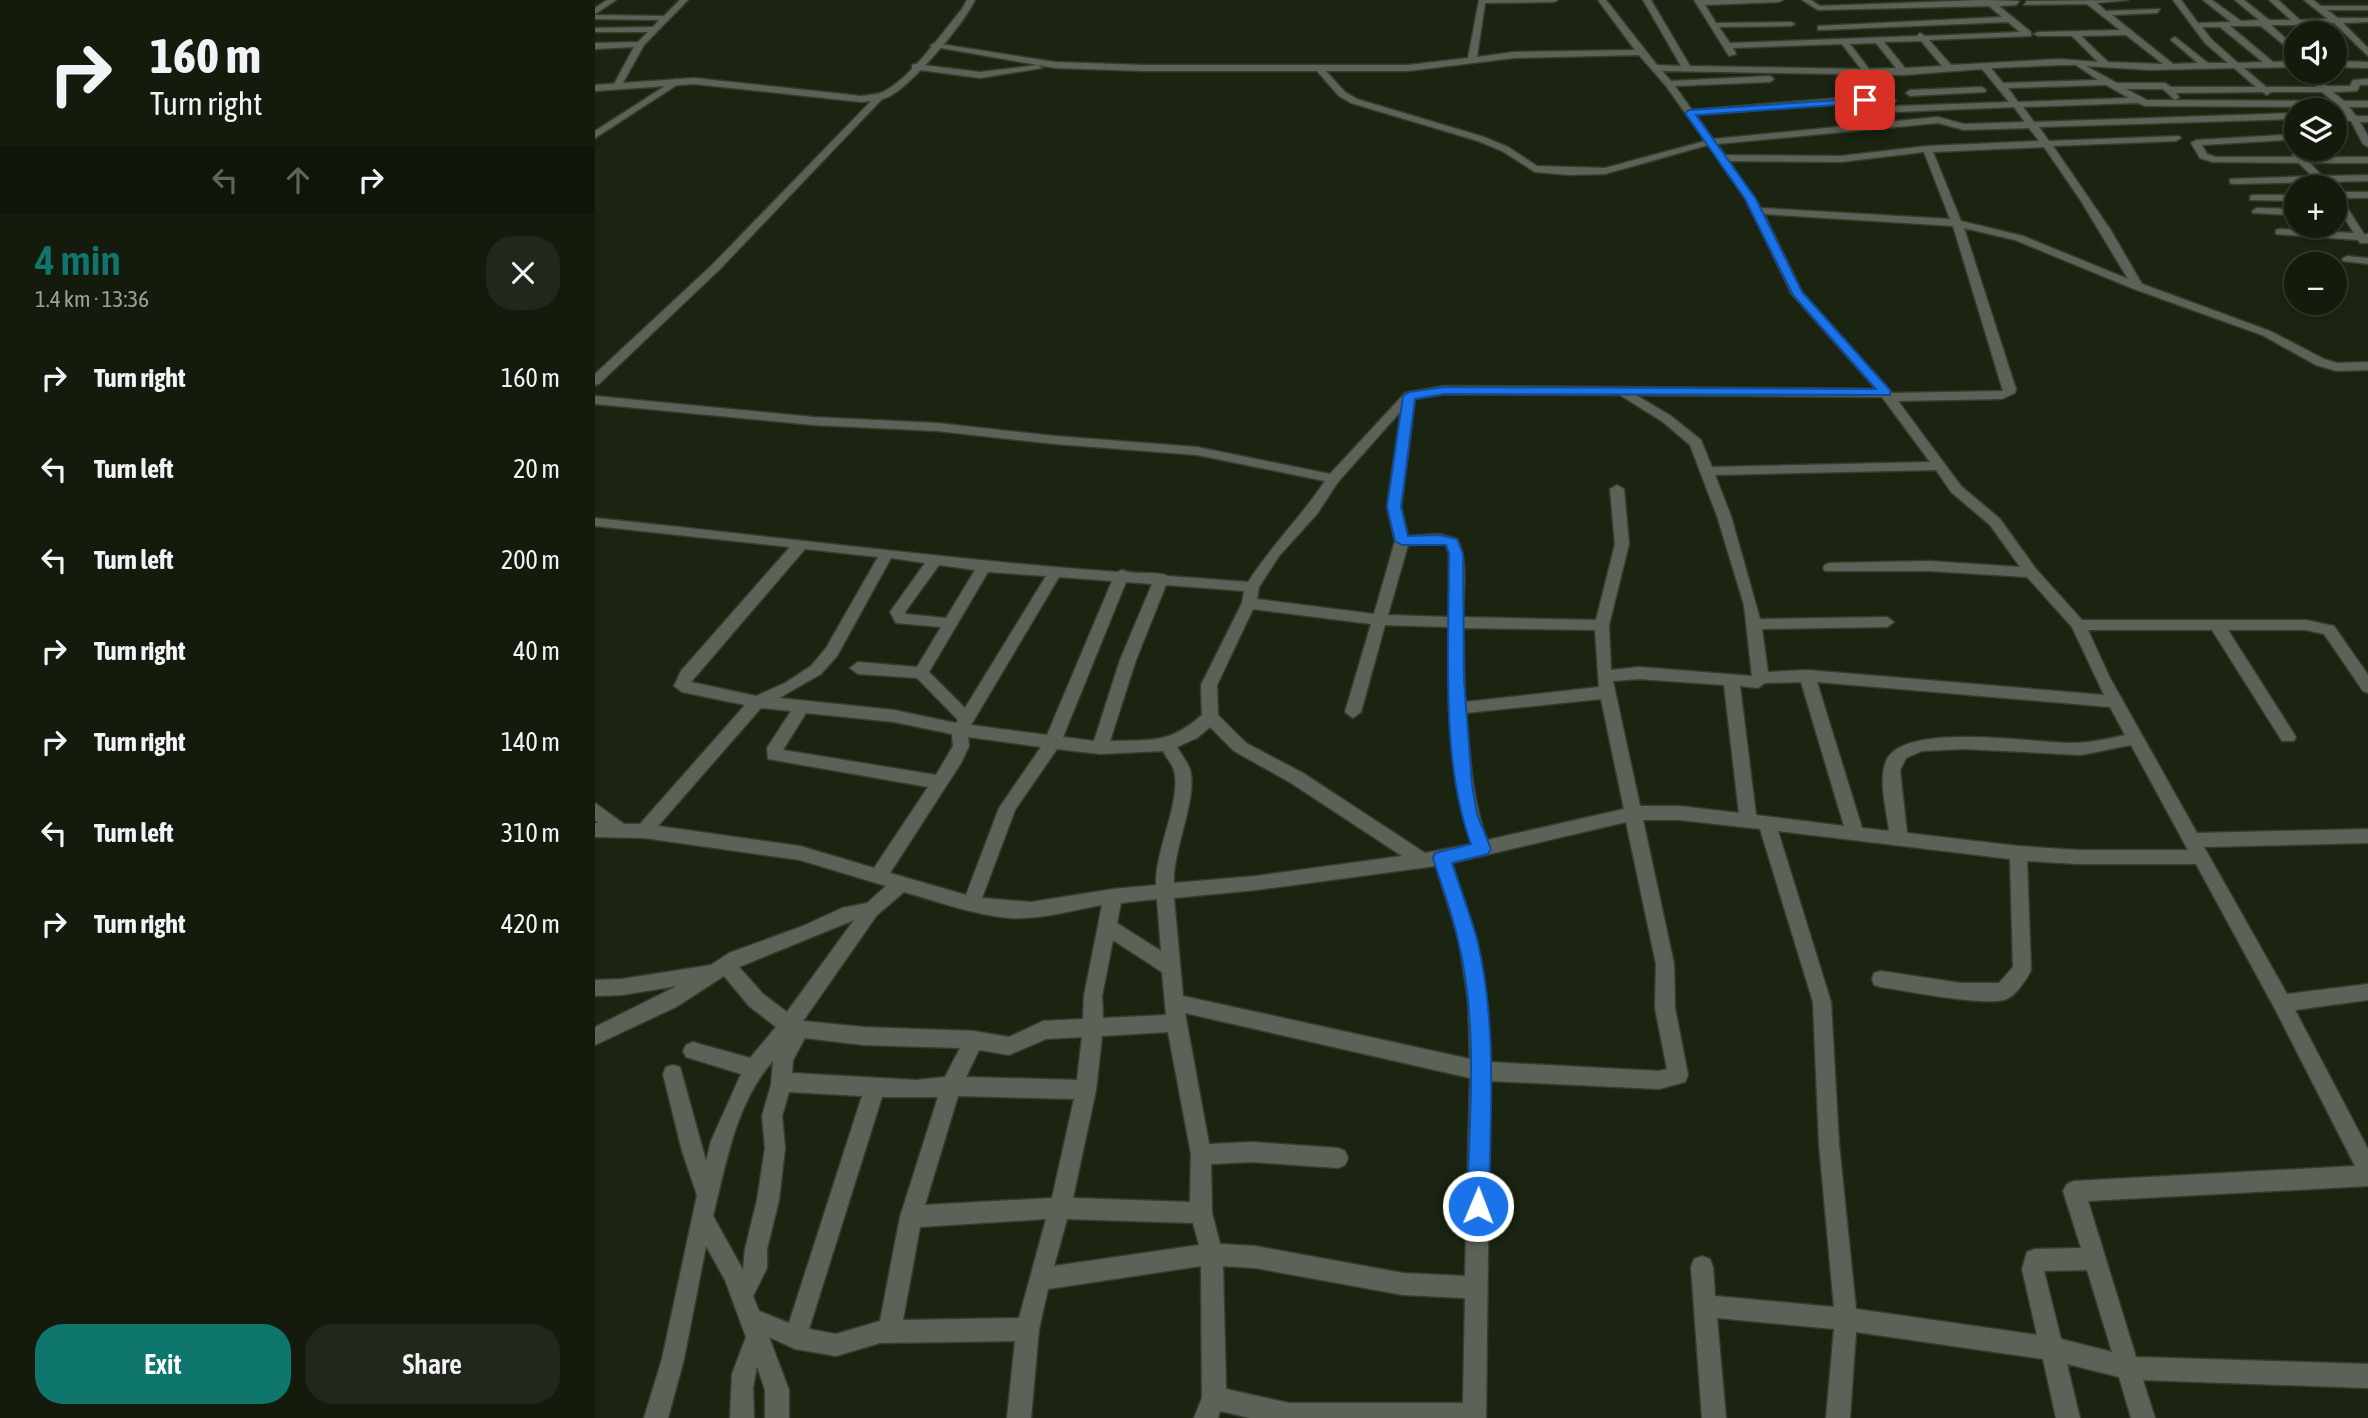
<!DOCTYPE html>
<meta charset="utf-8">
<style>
body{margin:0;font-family:"Asap Condensed",sans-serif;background:#21281b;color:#f1f3f6;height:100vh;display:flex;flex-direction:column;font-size:26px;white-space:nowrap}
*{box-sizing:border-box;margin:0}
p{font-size:23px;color:#9da19d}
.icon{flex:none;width:38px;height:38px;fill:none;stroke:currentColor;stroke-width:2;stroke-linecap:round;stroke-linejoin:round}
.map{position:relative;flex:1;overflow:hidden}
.sheet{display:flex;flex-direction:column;background:#141b0d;width:595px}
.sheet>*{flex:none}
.banner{background:#141b0d;color:#f1f3f6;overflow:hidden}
.fabs{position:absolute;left:1689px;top:21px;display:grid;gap:14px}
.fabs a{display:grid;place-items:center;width:63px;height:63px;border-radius:50%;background:#141b0d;box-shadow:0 2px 5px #0004,0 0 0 2px #33392e;font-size:35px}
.pin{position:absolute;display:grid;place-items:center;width:60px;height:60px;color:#fff;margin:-30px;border-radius:14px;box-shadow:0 4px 10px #0006}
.me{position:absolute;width:77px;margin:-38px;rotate:1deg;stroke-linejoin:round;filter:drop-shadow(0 0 5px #0008)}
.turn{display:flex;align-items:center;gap:24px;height:147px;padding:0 35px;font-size:32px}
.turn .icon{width:91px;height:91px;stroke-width:2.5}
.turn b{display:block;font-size:49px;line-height:60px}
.lanes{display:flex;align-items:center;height:66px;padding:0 35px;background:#0003;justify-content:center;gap:35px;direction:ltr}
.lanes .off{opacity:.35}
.round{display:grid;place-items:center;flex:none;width:74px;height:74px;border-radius:28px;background:#21281b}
.summary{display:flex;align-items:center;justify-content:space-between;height:119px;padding:0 35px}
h1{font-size:42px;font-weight:600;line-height:52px;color:#0f766e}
.action{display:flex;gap:14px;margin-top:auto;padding:14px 35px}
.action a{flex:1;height:80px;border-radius:28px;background:#0f766e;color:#fff;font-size:28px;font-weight:600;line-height:80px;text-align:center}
.action a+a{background:#21281b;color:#f1f3f6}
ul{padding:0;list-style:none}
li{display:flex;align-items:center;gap:21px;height:91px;padding:0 35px}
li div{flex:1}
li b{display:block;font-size:26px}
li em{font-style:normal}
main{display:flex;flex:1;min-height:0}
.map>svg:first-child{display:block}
</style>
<main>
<section class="sheet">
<div class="banner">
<div class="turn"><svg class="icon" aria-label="right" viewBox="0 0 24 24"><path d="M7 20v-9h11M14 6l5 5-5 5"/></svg><div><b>160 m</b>Turn right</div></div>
<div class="lanes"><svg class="icon off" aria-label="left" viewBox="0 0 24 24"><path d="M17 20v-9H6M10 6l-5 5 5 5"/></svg><svg class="icon off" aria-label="ahead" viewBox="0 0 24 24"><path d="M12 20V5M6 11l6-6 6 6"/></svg><svg class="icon" aria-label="right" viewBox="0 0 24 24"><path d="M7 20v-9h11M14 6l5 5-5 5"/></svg></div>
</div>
<div class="summary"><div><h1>4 min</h1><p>1.4 km · 13:36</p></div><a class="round"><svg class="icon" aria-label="close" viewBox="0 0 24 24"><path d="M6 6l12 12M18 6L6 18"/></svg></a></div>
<ul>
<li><svg class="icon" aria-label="right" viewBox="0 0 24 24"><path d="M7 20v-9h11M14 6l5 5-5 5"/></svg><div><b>Turn right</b></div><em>160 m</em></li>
<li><svg class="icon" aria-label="left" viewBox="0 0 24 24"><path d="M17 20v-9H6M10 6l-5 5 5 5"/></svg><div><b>Turn left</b></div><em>20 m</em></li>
<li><svg class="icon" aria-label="left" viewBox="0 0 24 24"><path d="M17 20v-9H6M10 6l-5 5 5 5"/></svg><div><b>Turn left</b></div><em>200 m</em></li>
<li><svg class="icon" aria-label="right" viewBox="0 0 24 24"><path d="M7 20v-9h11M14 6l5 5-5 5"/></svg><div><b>Turn right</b></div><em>40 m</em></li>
<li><svg class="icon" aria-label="right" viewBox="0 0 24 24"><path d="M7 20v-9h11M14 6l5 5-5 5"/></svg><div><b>Turn right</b></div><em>140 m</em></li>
<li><svg class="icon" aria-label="left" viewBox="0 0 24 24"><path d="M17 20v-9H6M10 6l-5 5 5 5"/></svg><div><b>Turn left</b></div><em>310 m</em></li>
<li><svg class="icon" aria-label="right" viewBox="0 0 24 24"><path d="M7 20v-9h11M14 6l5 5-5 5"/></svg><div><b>Turn right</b></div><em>420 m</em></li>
</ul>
<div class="action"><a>Exit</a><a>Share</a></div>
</section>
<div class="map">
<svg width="1773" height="1418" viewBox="0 0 1773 1418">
<rect width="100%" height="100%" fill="#1a2411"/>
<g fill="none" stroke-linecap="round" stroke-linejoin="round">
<defs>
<path id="minor" d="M12 0H21L0 14V8Z
M85 0H93L49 45 25 88H19L18 86 39 47 0 49V43L43 42 53 32H0V28L58 27 64 20 0 19V15L69 16Z
M884 0H963L959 2 890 3 882 57 919 52 1040 50 1003 0H1011L1062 65 1086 66 1048 0H1056L1095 66 1266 69 1247 44 1138 48 1141 54 1134 56 1099 0H1188L1184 2 1110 5 1121 23 1196 22 1200 24 1196 26 1124 27 1135 43 1322 36 1325 33 1330 36 1425 32 1413 22 1226 30H1223V26L1407 17 1394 6 1223 10 1207 0H1216L1225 6 1388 0 1424 1 1421 5 1404 6 1436 32V36L1334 40 1356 65 1465 59 1503 62 1477 36H1443L1439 34 1443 32 1525 30 1492 4 1429 5 1432 1 1533 0 1502 3 1511 11 1565 9 1562 13 1517 15 1578 64 1603 63 1577 41 1576 39 1580 37 1613 63H1633L1610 43 1578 0H1586L1603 23 1636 22 1608 0H1617L1646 21 1664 20 1640 0H1649L1674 20H1696L1674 0H1683L1705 20 1733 19 1709 0H1718L1726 6H1773V10H1732L1743 18H1773V22L1748 23 1773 48V56L1739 23 1711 24 1720 33H1711L1701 25H1676L1701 48V55L1666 26H1635L1678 62 1701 61V67L1649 68 1671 87H1721L1705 72H1714L1732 86H1755L1758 80 1773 79V85H1765L1762 91 1738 92 1749 101H1773V107H1754L1761 116H1773V122H1765L1773 136V147L1768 144 1756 121H1740V115L1751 116 1744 107 1550 106 1543 103 1428 107 1439 122 1701 113V119L1444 127 1454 141 1584 136 1586 138 1581 141 1458 146 1515 229 1547 284 1675 331 1729 359 1742 363 1773 362V370L1741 371 1721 365 1667 335 1539 289 1420 240 1369 228 1421 389 1420 393 1407 399 1303 401 1366 486 1405 519 1441 569 1487 620H1711L1739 626 1773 675V693L1768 691 1729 634 1711 630H1633L1701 737 1699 741H1687L1617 630H1493L1515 678 1602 833 1773 829V843L1609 847 1692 994 1773 984V1000L1700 1010 1773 1149V1186L1493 1201 1541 1357 1773 1364V1388L1548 1380 1560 1418H1536L1524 1377 1472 1364 1485 1418H1461L1448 1359 1261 1332 1255 1418H1231L1239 1329 1122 1318 1131 1418H1107L1096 1267 1099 1259 1107 1256 1115 1259 1118 1267 1120 1296 1239 1307 1224 1144 1218 1002 1165 829 1085 820H1048L1079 964 1080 1008 1093 1075 1090 1082 1064 1089 895 1081 891 1418H655L625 1411 623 1418H599L607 1398 606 1266 453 1289 444 1329 436 1418H412L420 1341 285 1343 241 1356 200 1349 174 1337 194 1390V1418H170V1390L162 1366 158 1388 159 1418H135L137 1374 151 1337 130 1280 111 1246 89 1359 73 1418H49L67 1359 102 1195 87 1151 68 1074 71 1067 78 1065 85 1067 111 1161 116 1141 146 1074 91 1057 88 1051 91 1045 98 1042 155 1058 181 1027 154 1006 129 976 81 1007 0 1045V1027L82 986 27 995 0 996V980L27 979 116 965 134 953 208 926 247 908 272 903 291 886 205 860 49 838 0 837V823H4L0 820V803L29 824H45L150 705 87 692 79 686 86 671 195 547 0 526V518C174 536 347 559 522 572L527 570C541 576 561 570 573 576L653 582C676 546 706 517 730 481L602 455 460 444 342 431 218 425 0 404V396L218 417 342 423 460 436 602 447 735 474 810 393 849 386 1281 389 1196 293 1151 199 1113 145 1010 174 974 175 940 172 907 151 883 141 756 103 744 96 722 71H549L460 68 335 46 339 43 460 62 549 65H813L873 58ZM1607 27H1625L1668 62 1643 63 1616 39ZM1531 35 1568 64 1513 62 1486 36ZM1326 41 1347 66 1310 68 1289 42ZM1281 43 1301 68 1274 69 1255 44ZM1044 55 1071 86 1110 141 1010 168 942 166 913 147 889 137 762 99 750 92 731 71H813L919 58ZM1465 65H1481L1503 80 1408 83 1396 68ZM1491 66 1555 70 1639 68 1661 87H1576L1570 83H1522ZM1387 69 1414 102 1302 106 1297 109 1302 112 1419 107 1430 122 1369 124 1343 117 1118 139 1101 115 1257 103 1296 104 1301 101 1296 98 1257 97 1097 110 1080 86 1175 82 1179 79 1175 76 1076 81 1067 71 1309 75ZM1511 85 1534 98 1423 102 1413 88ZM1531 89H1568L1580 100 1584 97 1581 93 1667 92 1672 95 1676 92H1727L1738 101 1552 100ZM1343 123 1369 130 1434 128 1444 141 1332 146 1246 156 1130 155 1122 144ZM1449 147 1486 201 1533 279 1428 236 1366 221 1338 152ZM1329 152 1355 219 1166 208 1134 161 1246 162ZM1169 214 1358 226 1408 391 1297 393 1207 292ZM849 394 1025 395 1068 422 1095 445 1122 516 1149 605 1157 676 1044 667 1016 670 1014 625 1034 544 1029 489 1022 485 1015 489 1020 544 1001 620 868 617C868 593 874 561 862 539L844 534 813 536 806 507 820 399ZM1041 395 1287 397 1335 462 1117 467 1106 440 1076 416ZM806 411 792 507 800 541 779 614 662 599 664 587 684 556 722 514 743 482ZM1341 470 1356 492 1395 525 1425 567 1334 561 1235 563 1230 565 1228 568 1230 571H1334L1432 577 1477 627 1509 695 1212 670 1173 672 1167 629 1292 627 1299 622 1292 617 1165 619 1136 516 1120 475ZM844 544 851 545 854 553V617L793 615 813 545ZM210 549 283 557 231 648 216 666 190 683 161 696 96 682ZM296 558 330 563 295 612 301 623 346 627 322 667 263 662 255 668 263 674 322 678 363 720 361 723 299 710 184 698 226 674 242 656ZM344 565 380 570 351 618 311 614 310 612ZM393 572 451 576 370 708 334 672ZM464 577 517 581 452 735 376 725ZM531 582 557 584 525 660 499 741 468 737ZM571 585 649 591 647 603 606 685 607 715C574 744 556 740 515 741L541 660ZM658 609 776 624 750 712 758 718 766 712 790 625 854 627C853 699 852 776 877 844L830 853 708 773 651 743 623 715 622 685ZM868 628 1000 630 1004 687 870 702ZM1044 679 1129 685 1144 813 1085 806H1045L1018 681ZM1206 682 1249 826 1161 815 1145 686 1163 688 1170 683ZM1222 682 1515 707 1530 735C1513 739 1495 743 1477 743 1439 743 1308 721 1291 761 1283 781 1292 811 1294 831L1267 828ZM1006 699 1029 809 892 840C877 799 875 757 871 713ZM166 708 196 711 172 748 173 759 333 787 279 868 205 846 63 826ZM211 713 299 722 357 734 358 746 341 775 188 750ZM615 727 639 751 696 783 807 856 661 876 579 883C577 850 605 793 594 767 591 760 586 754 582 747L602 738ZM373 737 446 747 404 808 371 895 295 873 366 763 374 746ZM1536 745 1593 850H1483L1423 846 1312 833 1305 770 1311 758 1327 751 1368 749 1486 755ZM462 749 505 754 568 751C571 757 577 764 579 770 587 800 560 850 561 885L518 889 436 902 387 898 420 810ZM1031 822 1061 964 1060 1008 1072 1069 1064 1071 894 1062 891 1000 882 940 857 863ZM1183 831 1415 859 1418 967 1404 983H1366L1286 971 1279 973 1277 979 1279 985 1286 987C1310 991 1393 1007 1412 999 1421 995 1432 979 1436 970L1432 861 1483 864H1601L1680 1009 1760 1166 1479 1181 1472 1184 1468 1191 1486 1248 1440 1249 1432 1252 1427 1269 1442 1335 1261 1309 1244 1144 1236 1002ZM841 866 864 940 873 1000 875 1059 588 996 579 898 661 890ZM309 892C344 902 379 915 415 918 446 920 477 910 507 905L489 996 488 1019 448 1021 414 1037 379 1031 268 1027 208 1021 282 915ZM562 899 566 951 522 923 526 903ZM259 920 192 1012 168 994 144 967ZM518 940 567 972 571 1015 508 1018 507 996ZM590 1013 875 1078 870 1276 808 1273 660 1246 625 1244 617 1213 616 1164 657 1162 743 1168 750 1165 753 1158 750 1151 743 1148 657 1142 614 1144ZM573 1032 596 1154 595 1202 478 1198 501 1090 507 1036ZM487 1037 482 1080 371 1077 384 1050 414 1055 451 1039ZM210 1038 268 1045 365 1048 350 1077 321 1080 197 1073 198 1060ZM178 1061 176 1085 167 1116 170 1148 162 1200 150 1249 148 1270 118 1216C131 1164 141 1102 178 1061ZM194 1092 267 1096 194 1323 164 1311 158 1296 172 1268V1249L184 1200 190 1148 187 1116ZM363 1096 479 1099 457 1198 330 1205ZM287 1097H343L305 1217 285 1321 241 1334 214 1329ZM451 1219 424 1318 308 1320 325 1227ZM472 1219 598 1223 604 1245 459 1266ZM628 1266 660 1268 808 1295 870 1298 868 1403H694L631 1389ZM1492 1270 1517 1352 1466 1339 1449 1271Z
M1740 61 1773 62V68L1740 67Z
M320 64 385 72 443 65 447 68 385 78 317 69V65Z
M81 79 88 81 0 138V131Z
M1387 87 1391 90 1390 92 1315 96 1311 93 1315 90Z
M281 96 288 98 125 269 4 384 0 385V374L117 265Z
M1688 135 1693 138 1691 140 1607 145 1612 154 1621 157H1699L1697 155 1702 152 1709 157H1773V163H1715L1727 176 1773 175V181L1733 182 1737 187H1727L1722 182 1639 184 1635 183V179L1717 176 1704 163 1617 162 1605 158 1596 143 1601 140Z
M1740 192H1773V198H1746L1769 234H1773V243H1765L1763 240 1681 234V230L1685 229 1759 233 1740 204Z
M1659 195H1701V201L1655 200V196Z
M1662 208 1701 209V215L1658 213 1657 211Z
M1752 256 1773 258V264L1748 261 1747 259Z"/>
<path id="tertiary" d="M372 0H380C369 23 316 87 293 97 285 101 275 101 266 102L99 84 0 91V85L99 78 266 96C273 95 281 95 288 92 316 78 346 34 367 9Z"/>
</defs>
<use href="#minor" stroke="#343e2c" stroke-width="3"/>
<use href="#tertiary" stroke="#343e2c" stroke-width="3"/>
<use href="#minor" fill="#5d6259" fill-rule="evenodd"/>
<use href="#tertiary" fill="#5d6259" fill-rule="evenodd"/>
</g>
<path fill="#1a73e8" stroke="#114b97" stroke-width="2" d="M1273 98V102L1270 103 1101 115 1161 199 1207 292 1295 390V395L849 394 820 399 806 507 813 536 844 535 862 539 868 554 869 680 877 785 882 814 896 849 893 854 857 863C865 888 875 914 882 939 903 1025 895 1119 894 1206L891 1214 883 1217 875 1214 872 1206C874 1119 884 1026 863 940 857 912 846 885 838 858L840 853 876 844C845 761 854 643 854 554L851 545H807L800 541 792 507 808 396 814 392 849 387 1281 389 1198 295 1150 199 1090 113 1094 110Z"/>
</svg>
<div class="fabs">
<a><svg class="icon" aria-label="sound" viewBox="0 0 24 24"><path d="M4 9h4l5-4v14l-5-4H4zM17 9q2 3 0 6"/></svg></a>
<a><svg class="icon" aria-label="layers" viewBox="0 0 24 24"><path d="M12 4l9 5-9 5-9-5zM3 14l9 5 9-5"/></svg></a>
<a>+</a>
<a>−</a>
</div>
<div class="pin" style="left:1270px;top:100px;background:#d93025"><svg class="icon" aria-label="arrive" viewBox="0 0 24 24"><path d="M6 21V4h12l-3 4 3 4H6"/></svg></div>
<svg class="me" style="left:883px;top:1206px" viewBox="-20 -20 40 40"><circle r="17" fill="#1a73e8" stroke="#fff" stroke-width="3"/><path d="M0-11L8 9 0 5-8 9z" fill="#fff"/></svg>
</div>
</main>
